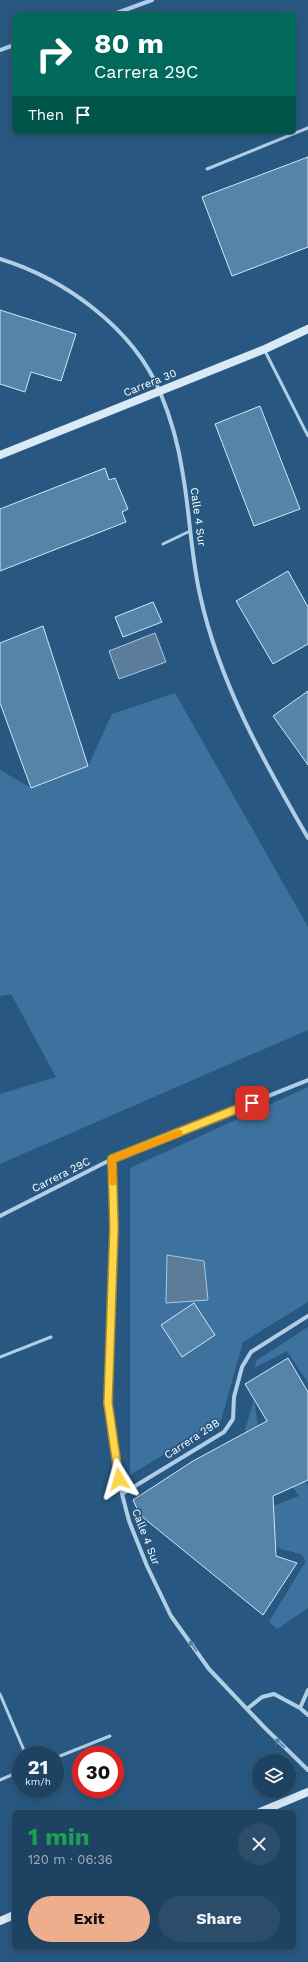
<!DOCTYPE html>
<meta charset="utf-8">
<style>
body{margin:0;font-family:"Work Sans",sans-serif;background:#2b4d6a;color:#f1f3f6;height:100vh;display:flex;flex-direction:column;font-size:15px;white-space:nowrap}
*{box-sizing:border-box;margin:0}
p{font-size:13px;color:#a1b0bd}
.icon{flex:none;width:22px;height:22px;fill:none;stroke:currentColor;stroke-width:2;stroke-linecap:round;stroke-linejoin:round}
.map{position:relative;flex:1;overflow:hidden}
.details{position:absolute;left:12px;top:1810px;width:284px;height:140px;display:flex;flex-direction:column;background:#1e4261;border-radius:6px;box-shadow:0 2px 10px #0003,0 0 0 1px #3c5b76}
.details>*{flex:none}
.hud{position:absolute;left:12px;top:12px;width:284px;height:122px;border-radius:6px;box-shadow:0 2px 10px #0003,0 0 0 1px #3c5b76;background:#00695c;color:#fff;overflow:hidden}
.controls{position:absolute;left:252px;top:1754px;display:grid;gap:8px}
.controls a{display:grid;place-items:center;width:44px;height:44px;border-radius:50%;background:#1e4261;box-shadow:0 2px 10px #0003,0 0 0 1px #3c5b76;font-size:20px}
.speed{position:absolute;left:12px;top:1746px;display:flex;gap:8px;font-size:20px;font-weight:700;text-align:center}
.speed>*{display:grid;place-content:center;width:52px;height:52px;border-radius:50%;background:#1e4261;box-shadow:0 2px 10px #0003,0 0 0 1px #3c5b76;line-height:1}
.speed small{font-size:10px;font-weight:400}
.speed .limit{border:6px solid #d22;background:#fff;color:#111}
.pin{position:absolute;display:grid;place-items:center;width:34px;height:34px;color:#fff;margin:-17px;border-radius:8px;box-shadow:0 2px 6px #0006}
.me{position:absolute;width:44px;margin:-22px;rotate:352deg;stroke-linejoin:round;filter:drop-shadow(0 0 3px #0008)}
.turn{display:flex;align-items:center;gap:14px;height:84px;padding:0 16px;font-size:18px}
.turn .icon{width:52px;height:52px;stroke-width:2.5}
.turn b{display:block;font-size:28px;line-height:34px}
.then{display:flex;align-items:center;height:38px;padding:0 16px;background:#0003;gap:8px;font-size:15px}
.round{display:grid;place-items:center;flex:none;width:42px;height:42px;border-radius:21px;background:#2b4d6a}
.summary{display:flex;align-items:center;justify-content:space-between;height:68px;padding:0 16px}
h1{font-size:24px;font-weight:700;line-height:30px;color:#1e9e55}
.action{display:flex;gap:8px;margin-top:auto;padding:8px 16px}
.action a{flex:1;height:46px;border-radius:24px;background:#eead8d;color:#111;font-size:16px;font-weight:700;line-height:46px;text-align:center}
.action a+a{background:#2b4d6a;color:#f1f3f6}
.map>svg:first-child{display:block}
</style>
<div class="map">
<svg width="308" height="1962" viewBox="0 0 308 1962">
<rect width="100%" height="100%" fill="#285881"/>
<path fill="#3d729e" d="M175 693 308 927V1030L0 1164V1094L56 1077 11 994 0 996V770L31 788 88 766 112 714Z
M308 1087V1302L243 1342 221 1420 130 1475V1168Z
M308 1327V1383L287 1351 254 1368 257 1360Z
M254 1399 258 1427 295 1463 308 1486V1608L277 1629 269 1622 306 1561 301 1554 277 1548 272 1516 210 1530 299 1496 279 1468 264 1470 245 1430Z"/>
<path fill="#5c7d99" stroke="#a5cae6" d="M155 633 166 662 119 679 109 651Z
M167 1255 204 1261 208 1300 166 1303Z"/>
<path fill="#5584ab" stroke="#d3e6f5" d="M308 157V247L232 276 202 197Z
M0 310 76 334 61 381 31 372 25 392 0 384Z
M260 406 300 509 254 526 215 424Z
M105 468 109 480 115 478 128 509 122 512 126 522 0 571V509Z
M288 571 308 607V644L273 664 236 601Z
M153 602 162 622 123 637 115 617Z
M43 626 88 766 31 788 0 703V643Z
M308 691V765L273 716Z
M194 1303 215 1335 182 1357 161 1325Z
M288 1358 308 1392V1480L273 1496 276 1556 297 1563 263 1615 140 1515 133 1500 193 1461 267 1421 245 1384Z"/>
<g fill="none" stroke-linecap="round" stroke-linejoin="round">
<path stroke="#b0cee6" stroke-width="3" d="M207 169 308 128
M265 351 308 436
M163 544 190 531
M0 1357 51 1337
M0 1694 26 1755
M55 1758 110 1736
M0 1780 21 1771"/>
<path stroke="#b0cee6" stroke-width="4" d="M114 14 152 0
M0 50 14 45
M0 259C65 279 133 328 160 392 171 418 179 448 183 475 190 515 191 556 200 595 219 682 264 762 308 838
M112 1159 114 1227 108 1403 122 1494 129 1521 147 1566 171 1616 209 1669 264 1727 308 1770
M0 1216 112 1159 308 1080
M122 1494 224 1432 233 1419 234 1397 242 1367 251 1352 308 1316
M300 1708 308 1690
M247 1709 262 1697 274 1694 300 1708 308 1715"/>
<path stroke="#d9e9f6" stroke-width="8" d="M0 455 265 349 308 329
M260 1812 308 1792
M0 1921 14 1915"/>
</g>
<defs><path id="oneway-shaft" d="M-6 0H5M1.5-3L5.5 0L1.5 3" fill="none" stroke-width="1.6" stroke-linecap="round" stroke-linejoin="round"/></defs>
<g stroke="#517b9f">
<use href="#oneway-shaft" transform="translate(193 1646) rotate(-126)"/>
<use href="#oneway-shaft" transform="translate(280 1743) rotate(-136)"/>
</g>
<g fill="none" stroke-linecap="round" stroke-linejoin="round">
<defs>
<path id="route" d="M119 1479 108 1403 114 1227 112 1159 252 1103"/>
</defs>
<use href="#route" stroke="#a68a30" stroke-width="10"/>
<use href="#route" stroke="#ffd54a" stroke-width="7"/>
<path stroke="#f59e0b" stroke-width="7" d="M113 1182 112 1159 179 1133"/>
</g>
<g text-anchor="middle" dominant-baseline="central" stroke-width="3.5" stroke-linejoin="round" paint-order="stroke">
<g font-size="11" fill="#fff" stroke="#285881">
<text transform="translate(150 383) rotate(-22)">Carrera 30</text>
<text transform="translate(198 517) rotate(82)">Calle 4 Sur</text>
<text transform="translate(61 1175) rotate(-27)">Carrera 29C</text>
<text transform="translate(192 1439) rotate(-33)">Carrera 29B</text>
<text transform="translate(146 1537) rotate(69)">Calle 4 Sur</text>
</g>
</g>
</svg>
<div class="controls">
<a><svg class="icon" aria-label="layers" viewBox="0 0 24 24"><path d="M12 4l9 5-9 5-9-5zM3 14l9 5 9-5"/></svg></a>
</div>
<div class="speed"><div>21<small>km/h</small></div><div class="limit">30</div></div>
<div class="pin" style="left:252px;top:1103px;background:#d93025"><svg class="icon" aria-label="arrive" viewBox="0 0 24 24"><path d="M6 21V4h12l-3 4 3 4H6"/></svg></div>
<svg class="me" style="left:119px;top:1479px" viewBox="-20 -20 40 40"><path d="M0-17L14 15 0 8-14 15z" fill="#ffd54a" stroke="#fff" stroke-width="4"/></svg>
<div class="hud">
<div class="turn"><svg class="icon" aria-label="right" viewBox="0 0 24 24"><path d="M7 20v-9h11M14 6l5 5-5 5"/></svg><div><b>80 m</b>Carrera 29C</div></div>
<div class="then">Then<svg class="icon" aria-label="arrive" viewBox="0 0 24 24"><path d="M6 21V4h12l-3 4 3 4H6"/></svg></div>
</div>
<section class="details">
<div class="summary"><div><h1>1 min</h1><p>120 m · 06:36</p></div><a class="round"><svg class="icon" aria-label="close" viewBox="0 0 24 24"><path d="M6 6l12 12M18 6L6 18"/></svg></a></div>
<div class="action"><a>Exit</a><a>Share</a></div>
</section>
</div>
